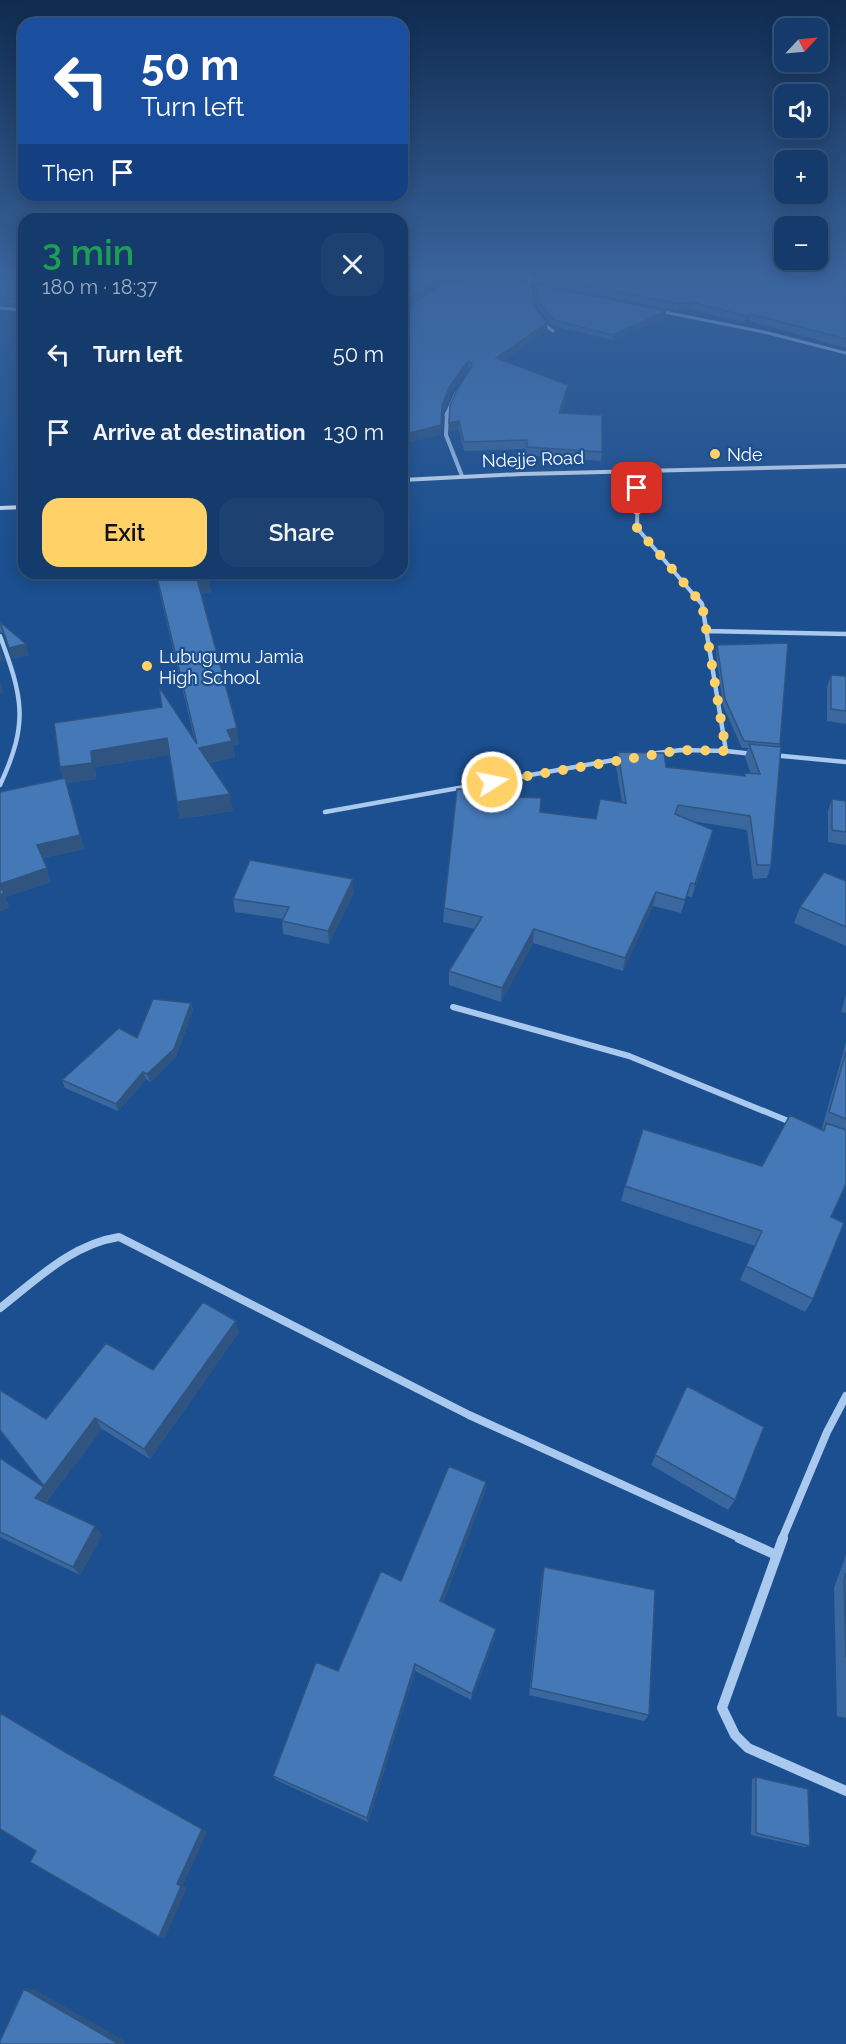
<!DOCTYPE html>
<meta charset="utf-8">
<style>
body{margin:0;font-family:Raleway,sans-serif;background:#1d4271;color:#f1f3f6;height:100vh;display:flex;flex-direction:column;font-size:22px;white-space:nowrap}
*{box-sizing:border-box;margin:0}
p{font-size:20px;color:#9dadc1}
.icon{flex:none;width:33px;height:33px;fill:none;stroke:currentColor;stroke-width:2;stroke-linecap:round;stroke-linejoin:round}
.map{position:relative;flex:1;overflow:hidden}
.side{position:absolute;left:18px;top:213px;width:390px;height:366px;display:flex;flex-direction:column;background:#143b6b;border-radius:18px;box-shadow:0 3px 15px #0003,0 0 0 2px #33557e}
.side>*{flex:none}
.banner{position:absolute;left:18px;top:18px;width:390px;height:183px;border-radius:18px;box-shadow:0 3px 15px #0003,0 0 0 2px #33557e;background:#1a4fa0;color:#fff;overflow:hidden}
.needle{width:39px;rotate:64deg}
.controls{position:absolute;left:774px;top:18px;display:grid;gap:12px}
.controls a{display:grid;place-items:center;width:54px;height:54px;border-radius:12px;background:#143b6b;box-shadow:0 3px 15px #0003,0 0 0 2px #33557e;font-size:30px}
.pin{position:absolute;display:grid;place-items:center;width:51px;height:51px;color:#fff;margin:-26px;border-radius:12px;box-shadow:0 3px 9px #0006}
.me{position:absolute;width:66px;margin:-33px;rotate:80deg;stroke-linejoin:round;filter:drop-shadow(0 0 4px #0008)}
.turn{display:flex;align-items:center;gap:21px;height:126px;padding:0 24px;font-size:27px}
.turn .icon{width:78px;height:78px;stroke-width:2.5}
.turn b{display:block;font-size:42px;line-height:51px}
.then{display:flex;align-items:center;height:57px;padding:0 24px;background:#0003;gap:12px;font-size:22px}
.round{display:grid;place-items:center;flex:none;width:63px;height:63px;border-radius:18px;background:#1d4271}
.summary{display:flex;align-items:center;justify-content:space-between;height:102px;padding:0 24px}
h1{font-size:36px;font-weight:600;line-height:45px;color:#1e9e55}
.primary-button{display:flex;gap:12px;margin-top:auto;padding:12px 24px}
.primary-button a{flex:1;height:69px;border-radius:18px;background:#ffd166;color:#111;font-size:24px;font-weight:600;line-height:69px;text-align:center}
.primary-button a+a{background:#1d4271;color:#f1f3f6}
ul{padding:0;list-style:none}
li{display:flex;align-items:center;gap:18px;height:78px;padding:0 24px}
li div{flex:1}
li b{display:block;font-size:22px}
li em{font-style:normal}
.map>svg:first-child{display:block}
</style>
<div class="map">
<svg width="846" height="2044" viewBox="0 0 846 2044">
<rect width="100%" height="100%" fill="#1b4f8f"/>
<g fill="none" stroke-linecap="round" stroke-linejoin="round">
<path stroke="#a9c9ee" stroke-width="3" d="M531 298 528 285 532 270
M0 308 24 310
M659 311 764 332 846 353
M542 323 553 331
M446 415 456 393"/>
<path stroke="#a9c9ee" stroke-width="4" d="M447 414 446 435 462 476
M638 471 637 528 699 601"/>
<path stroke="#a9c9ee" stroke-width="4.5" d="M705 631 846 634
M0 636C23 698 29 723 0 785
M726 751 753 754
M650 754 681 750 726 751 702 604 698 599
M772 755 846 762
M325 812 625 758"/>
<path stroke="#a9c9ee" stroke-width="6" d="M453 1007 629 1056 793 1123"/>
<path stroke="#a9c9ee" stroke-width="8" d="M0 1308C36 1280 72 1244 119 1237L469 1415 742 1539
M782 1539 827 1432 846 1396"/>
<path stroke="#a9c9ee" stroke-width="10" d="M739 1538 776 1555
M783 1538 722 1708 735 1735 748 1748 846 1791"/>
<path fill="#d6e6fa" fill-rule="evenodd" d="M846 464V468L522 476 402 482V478L522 472Z
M24 505V509L0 510V506Z"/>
</g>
<path fill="#3a679d" d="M0 270H24V307L0 305Z
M402 270H528L527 281 493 276 464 279 439 287 403 309 533 305 547 323V330L503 361 567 393 561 414 602 452 601 461 526 455V449L464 451 459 429 449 432 469 370 468 369 450 394 442 414 441 434 402 444Z
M535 270H846V348L749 321 745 323 690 309 678 311 534 282Z
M534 284 666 317 613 340 553 326 539 309 534 290Z
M155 573H206L211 592 201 594 239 744 233 745 235 757 209 763 233 811 180 819 169 755 95 767 96 779 66 783 84 849 42 858 51 882 5 897 9 907 0 911V792L63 778 60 767 195 742Z
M0 622 29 655 13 659 4 634 0 632Z
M717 645 780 744 771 865 767 878 753 879 747 830 692 821 713 830 710 843 692 897 687 896 681 913 653 906 623 971 533 943 501 1002 449 985V971L475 929 443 922 444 908 519 797 540 812 596 819 622 802 616 766 618 752 666 767 744 775 745 773 751 774 745 757 748 748H742L723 706 716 652Z
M831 675 846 676V724L827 721V687Z
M832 799 846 801V845L828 842V811Z
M846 881V946L794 923 800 907Z
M354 892 329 944 283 934 282 921 283 919 235 912 233 899Z
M846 995V1013L841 1012Z
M191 1003 193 1010 176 1056 150 1082 146 1079 118 1111 65 1088 62 1080 137 1038Z
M846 1042V1184L831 1217 813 1299 805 1312 740 1280 755 1246 621 1201 625 1186 762 1166 822 1130 823 1128H822Z
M239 1332 150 1459 102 1429 51 1496 0 1430 46 1419 153 1370Z
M687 1386 735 1500 728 1510 651 1465Z
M0 1458 51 1496 46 1503 102 1535 80 1575 0 1537Z
M486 1482 485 1492 443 1602 495 1637 471 1700 415 1671 368 1822 276 1780 273 1776 338 1671 401 1581Z
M846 1555V1718L837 1716 834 1588Z
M544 1567 649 1715 644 1721 529 1695 542 1576Z
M756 1777 810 1846 805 1847 751 1835 752 1779Z"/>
<path fill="#305480" d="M486 270H493V276L464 279 439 287 402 309V301L439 280 464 272Z
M692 302 690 309 678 311 679 304Z
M666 311V317L613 340V335Z
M751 314 749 321 745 323 746 316Z
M547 323V330L496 366V358Z
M468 361V369L450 394 442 414 441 434 402 444V435L442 405 450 386Z
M568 385 567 393 558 422 559 413Z
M459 421V429L449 432V423Z
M208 577 211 592 199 594 197 579Z
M26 644 29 655 13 659 9 648Z
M0 647 4 661 0 662Z
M0 682 4 693 0 694Z
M237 728 239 744 233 745 235 757 202 764 199 748 227 730Z
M167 738 170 755 95 767 96 779 66 783 84 849 42 858 37 845 65 784 60 767 91 751Z
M230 794 233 811 180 819 177 802Z
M713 830 710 843 692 897 695 884Z
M47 868 51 882 5 897 9 907 0 911V884Z
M353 879 354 892 329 944 328 931Z
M656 892 653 906 623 971 625 958Z
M534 929 533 943 501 1002 502 988Z
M191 1003 193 1010 176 1056 150 1082 147 1074Z
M143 1072 146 1079 118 1111 116 1104Z
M236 1321 239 1332 150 1459 144 1449Z
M95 1418 102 1429 51 1496 44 1486Z
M486 1482 485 1492 440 1609V1601Z
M44 1487 51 1496 43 1507 35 1498Z
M95 1526 102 1535 80 1575 73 1567Z
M496 1629 495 1637 471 1700 472 1694Z
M415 1664V1671L368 1822 367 1818Z
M202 1829 207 1832 183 1886 187 1888 165 1938 159 1937 177 1884Z
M24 1989H34L125 2041 124 2044H117Z"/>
<path fill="#4478b7" stroke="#305480" stroke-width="1.5" d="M0 270H24V299L0 297Z
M402 270H486L464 272 439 280 402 301Z
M498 270H528L527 273Z
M535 270H846V339L751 314 746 316 692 302 679 304 534 275Z
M493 277 527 281 533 305 547 323 496 358 568 385 559 413 602 415V452L527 447V440L464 442 459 421 449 423 450 405 457 390 472 366 471 363 468 361 450 386 442 405 441 425 402 435V309H403L442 286 466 279Z
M534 284 666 311 613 335 554 320 540 304Z
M156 573H206L208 577 197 579 237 728 227 730 232 741 199 748 230 794 177 802 167 738 91 751 92 763 60 767 54 723 162 707 159 687 197 744Z
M0 622 26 644 9 648Z
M788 643 780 744 744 741 725 699 717 645Z
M831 675 846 676V711L831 709Z
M749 744 781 747 771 865H757L750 816 678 805 675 814 713 830 695 884 691 883 685 900 656 892 625 958 534 929 502 988 449 971 482 917 444 908 457 789 519 791V797L541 798 540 812 596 819 600 799 626 803 618 752 664 753 666 767 745 776V773L760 774Z
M65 778 80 835 37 845 47 868 0 884V792Z
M832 799 846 801V832L832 830Z
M250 860 353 879 328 931 282 921 289 907 233 899Z
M824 872 846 881V927L800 907Z
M0 887 4 893 0 895Z
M153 999 191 1003 174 1049 147 1074 143 1072 116 1104 62 1080 119 1028 137 1038Z
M846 1051V1119L829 1112Z
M790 1115 824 1131 826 1123 846 1130V1184L831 1217 844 1223 813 1299 746 1266 762 1231 625 1186 643 1129 762 1166Z
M203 1302 236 1321 144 1449 95 1418 44 1486 0 1430V1390L46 1419 106 1343 153 1370Z
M687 1386 764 1427 735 1500 655 1455Z
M0 1458 44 1487 35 1498 95 1526 73 1567 0 1532Z
M449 1466 486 1482 440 1601 496 1629 472 1694 415 1664 367 1818 273 1776 316 1662 338 1671 381 1571 401 1581Z
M544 1567 655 1590 649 1715 531 1688Z
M846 1573V1658L844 1579Z
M0 1713 65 1752 202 1829 177 1884 181 1886 159 1937 30 1862 36 1851 0 1829Z
M756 1777 808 1789 810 1846 756 1833Z
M24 1989 117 2043V2044H0V2041Z"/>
<linearGradient id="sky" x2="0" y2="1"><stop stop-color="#0f2b4f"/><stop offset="0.49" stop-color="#39639b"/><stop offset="1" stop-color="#39639b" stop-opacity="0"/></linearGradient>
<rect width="846" height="556" fill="url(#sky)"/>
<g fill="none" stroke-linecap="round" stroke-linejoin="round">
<path stroke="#ffd166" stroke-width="10" stroke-dasharray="0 18" d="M492 782 681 750 726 751 702 604 637 528V488"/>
</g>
<g fill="#ffd166" stroke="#1b4f8f" stroke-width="2">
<circle cx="715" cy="454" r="6"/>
<circle cx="147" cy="666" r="6"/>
</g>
<g text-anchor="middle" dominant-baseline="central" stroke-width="4.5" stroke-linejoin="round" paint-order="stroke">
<g font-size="18" fill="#fff" stroke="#1b4f8f" text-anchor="start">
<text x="727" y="454">Nde</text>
<text x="159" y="656">Lubugumu Jamia<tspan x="159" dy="21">High School</tspan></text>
</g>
<g font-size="18" fill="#fff" stroke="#1b4f8f">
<text transform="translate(533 459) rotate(-2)">Ndejje Road</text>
</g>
</g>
</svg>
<div class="controls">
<a><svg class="needle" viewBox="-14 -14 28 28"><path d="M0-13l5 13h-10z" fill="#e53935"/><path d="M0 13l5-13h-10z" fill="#9dadc1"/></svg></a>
<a><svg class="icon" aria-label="sound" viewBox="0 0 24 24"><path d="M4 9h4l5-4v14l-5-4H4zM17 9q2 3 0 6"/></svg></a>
<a>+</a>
<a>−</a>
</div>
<div class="pin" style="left:637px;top:488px;background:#d93025"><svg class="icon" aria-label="arrive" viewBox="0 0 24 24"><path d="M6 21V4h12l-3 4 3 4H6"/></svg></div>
<svg class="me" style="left:492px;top:782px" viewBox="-20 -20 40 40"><circle r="17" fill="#ffd166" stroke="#fff" stroke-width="3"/><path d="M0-11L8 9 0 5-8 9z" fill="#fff"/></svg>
<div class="banner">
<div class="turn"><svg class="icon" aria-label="left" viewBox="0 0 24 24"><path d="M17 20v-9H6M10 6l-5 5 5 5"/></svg><div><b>50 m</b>Turn left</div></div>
<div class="then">Then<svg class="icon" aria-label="arrive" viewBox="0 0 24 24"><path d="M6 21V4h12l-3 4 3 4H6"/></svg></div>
</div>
<section class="side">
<div class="summary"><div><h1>3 min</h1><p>180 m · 18:37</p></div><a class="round"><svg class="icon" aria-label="close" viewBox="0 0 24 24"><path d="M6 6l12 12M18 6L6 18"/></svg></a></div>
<ul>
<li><svg class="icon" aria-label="left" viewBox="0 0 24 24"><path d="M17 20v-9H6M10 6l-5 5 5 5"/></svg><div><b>Turn left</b></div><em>50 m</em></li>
<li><svg class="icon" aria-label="arrive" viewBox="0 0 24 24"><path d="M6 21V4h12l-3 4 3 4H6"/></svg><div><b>Arrive at destination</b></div><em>130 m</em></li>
</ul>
<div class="primary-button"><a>Exit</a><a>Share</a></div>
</section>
</div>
